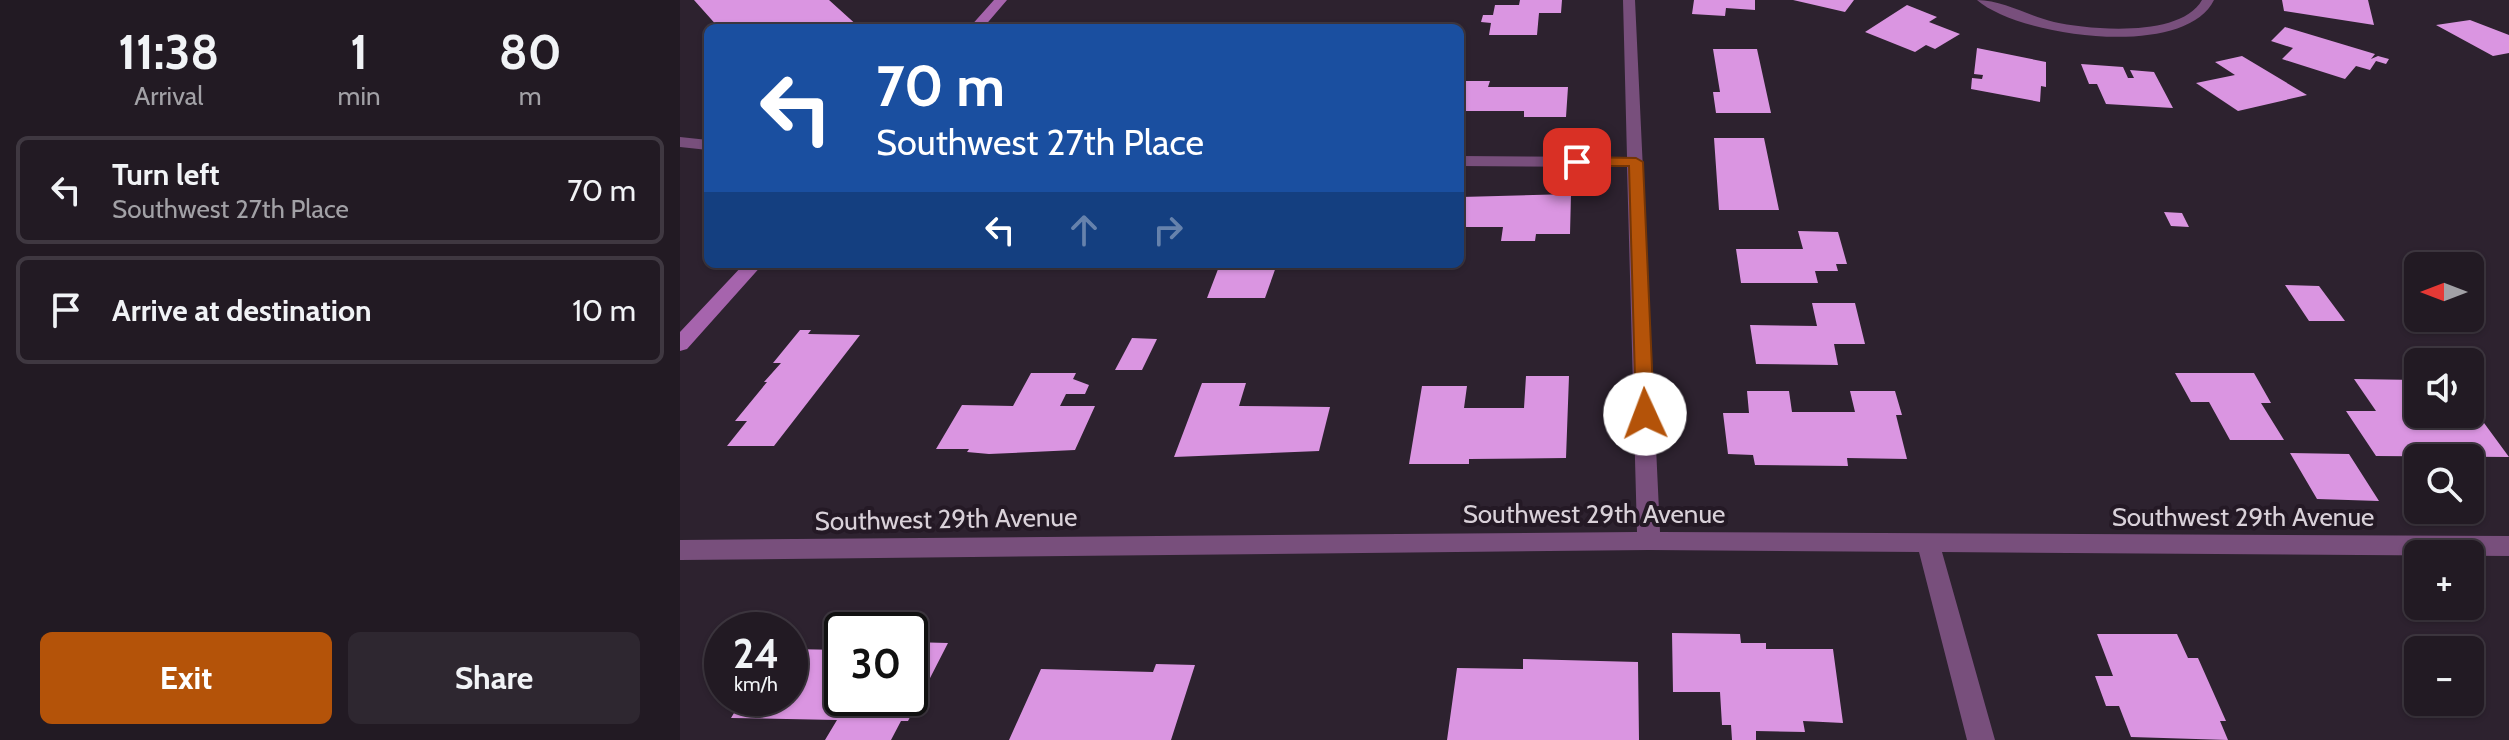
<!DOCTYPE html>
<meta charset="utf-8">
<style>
body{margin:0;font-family:Cabin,sans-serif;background:#2e2730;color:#f1f3f6;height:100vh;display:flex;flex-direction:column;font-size:30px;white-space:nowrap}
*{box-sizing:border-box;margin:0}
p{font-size:26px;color:#a2a1a6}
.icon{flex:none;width:44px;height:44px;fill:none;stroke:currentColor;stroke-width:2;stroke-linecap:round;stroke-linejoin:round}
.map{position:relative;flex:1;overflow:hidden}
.drawer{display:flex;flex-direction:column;background:#221a23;width:680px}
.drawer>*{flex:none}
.guide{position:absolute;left:24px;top:24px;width:760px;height:244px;border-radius:12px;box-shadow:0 2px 6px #0004,0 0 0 2px #3f3841;background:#1a4fa0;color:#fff;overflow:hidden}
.needle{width:52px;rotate:270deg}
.buttons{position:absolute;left:1724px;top:252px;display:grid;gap:16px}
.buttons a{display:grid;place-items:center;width:80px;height:80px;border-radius:12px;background:#221a23;box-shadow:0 2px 6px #0004,0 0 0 2px #3f3841;font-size:40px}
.speed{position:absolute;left:24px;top:612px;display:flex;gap:16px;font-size:40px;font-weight:700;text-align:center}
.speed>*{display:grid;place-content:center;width:104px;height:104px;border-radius:50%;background:#221a23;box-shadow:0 2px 6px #0004,0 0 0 2px #3f3841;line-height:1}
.speed small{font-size:20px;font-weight:400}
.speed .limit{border:4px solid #111;border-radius:12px;background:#fff;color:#111}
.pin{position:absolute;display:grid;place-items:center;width:68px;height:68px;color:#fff;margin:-34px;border-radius:16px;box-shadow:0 4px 12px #0006}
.me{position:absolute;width:88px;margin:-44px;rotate:358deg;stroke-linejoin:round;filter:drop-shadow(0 0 6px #0008)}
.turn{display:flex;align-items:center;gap:28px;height:168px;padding:0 40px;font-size:36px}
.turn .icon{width:104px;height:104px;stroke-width:2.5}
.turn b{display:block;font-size:56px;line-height:68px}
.lanes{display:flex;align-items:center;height:76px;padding:0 40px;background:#0003;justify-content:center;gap:40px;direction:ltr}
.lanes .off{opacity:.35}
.eta{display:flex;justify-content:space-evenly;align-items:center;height:136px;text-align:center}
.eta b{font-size:48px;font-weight:700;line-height:56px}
.cta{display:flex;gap:16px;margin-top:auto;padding:16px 40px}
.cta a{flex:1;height:92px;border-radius:12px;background:#b45309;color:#fff;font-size:32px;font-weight:700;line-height:92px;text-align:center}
.cta a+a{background:#2e2730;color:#f1f3f6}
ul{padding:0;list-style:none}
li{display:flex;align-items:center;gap:24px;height:108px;margin:0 16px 12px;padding:0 24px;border:4px solid #3f3841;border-radius:12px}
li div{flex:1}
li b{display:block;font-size:30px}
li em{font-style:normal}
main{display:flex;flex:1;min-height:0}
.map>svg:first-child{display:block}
</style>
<main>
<section class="drawer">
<div class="eta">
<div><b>11:38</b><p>Arrival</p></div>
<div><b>1</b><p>min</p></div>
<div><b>80</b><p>m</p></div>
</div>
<ul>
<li><svg class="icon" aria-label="left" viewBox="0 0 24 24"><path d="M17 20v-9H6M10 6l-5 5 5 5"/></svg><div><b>Turn left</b><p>Southwest 27th Place</p></div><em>70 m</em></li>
<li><svg class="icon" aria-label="arrive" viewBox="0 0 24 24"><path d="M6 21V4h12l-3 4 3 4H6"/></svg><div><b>Arrive at destination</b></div><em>10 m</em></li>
</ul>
<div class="cta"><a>Exit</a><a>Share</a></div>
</section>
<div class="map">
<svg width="1829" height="740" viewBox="0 0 1829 740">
<rect width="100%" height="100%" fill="#2d222f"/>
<path fill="#da95e1" d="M14 0H149L180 28H39Z
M840 0H882L881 13H859L857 35H809L811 23 801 22 803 15H813L815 5H839Z
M1014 0H1075V10L1046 8 1045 16 1012 14Z
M1113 0H1174L1165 12Z
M1602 0H1688L1694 25 1604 11Z
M1227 5 1257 17 1249 22 1280 34 1255 49 1246 45 1235 52 1185 32Z
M1790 20 1829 35V53L1813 56 1756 25Z
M1605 27 1695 54 1691 59 1698 56 1709 59 1706 64 1696 61 1690 70 1676 66 1665 79 1602 59 1613 48 1591 41Z
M1297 48 1366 62V87L1361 86 1360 102 1291 89 1292 78 1302 79 1303 75 1294 74Z
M1033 49H1077L1091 113H1036L1033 92H1040Z
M1562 56 1627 95 1558 111 1516 83 1555 75 1535 62Z
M1401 64 1443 67 1448 78H1454L1450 70 1474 72 1493 108 1426 104 1417 84H1409Z
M783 81H810L808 87H888L886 117H844V111H780Z
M1034 138H1084L1099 210H1039Z
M891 194 890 234H856L855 241H821L823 227H780L781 197Z
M1484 212 1502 213 1509 227 1491 226Z
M1118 231 1158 232 1167 264H1156L1158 271H1135L1138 283H1061L1056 249H1123Z
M540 264H597L585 298H527Z
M1605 285 1639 286 1665 321H1629Z
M1132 303H1175L1185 344H1154L1158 365 1076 364 1070 325 1137 326Z
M120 330H131L128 334 180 335 94 446H47L67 421H55L87 382H84L101 363H93Z
M452 338 477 339 462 370H435Z
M351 373H396L393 379 409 385 405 394H386L380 406H415L395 450 309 454 287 452 289 449H256L282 405 333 406Z
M1495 373H1574L1591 403H1581L1604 440H1550L1529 402H1511Z
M846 376H889L886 458 789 459V464H729L742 386H787L784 408H844Z
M1674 379 1737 380 1738 414 1796 412 1829 457 1696 456 1666 411H1696Z
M522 383H566L559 406 650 407 639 451 494 457Z
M1067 391H1109L1112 412H1175L1170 391H1215L1222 415H1216L1227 459 1167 458 1168 466 1075 465 1073 455 1048 454 1043 413H1069Z
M1610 453 1669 454 1699 501 1637 499Z
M992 633 1060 634 1061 643H1086V649H1153L1163 723 1123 721 1125 732 1076 731V740H1052L1051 725H1042L1040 692H993Z
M1417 634H1497L1508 658H1518L1546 721H1540L1548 740 1451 737 1439 706H1426L1415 676H1433Z
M230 642 268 643 228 721H221L211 740H145L157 720 51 718 63 698H110V649L162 650V698H230Z
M843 659 958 662 959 740H767L777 668 843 669Z
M476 664 515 665 491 740H329L361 669 473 672Z"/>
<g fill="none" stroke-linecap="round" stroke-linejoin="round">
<path fill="#784f7c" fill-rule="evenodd" d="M943 0H955L980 532 1829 536V556L1262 552 1315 740H1287L1239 552 969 550 0 560V540L957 532 947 167 780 166V156L947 157Z
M1297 0C1323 0 1348 16 1374 22 1410 30 1501 38 1522 0H1534C1505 60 1339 37 1297 0Z
M0 137 28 140V150L0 147Z"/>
<path fill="#a664ad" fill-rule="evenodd" d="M314 0H327L303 28H289Z
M64 264H83L7 349 0 351V332Z"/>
</g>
<path fill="#b45309" stroke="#753606" stroke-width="2" d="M956 158 963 162 974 414 965 421 956 414 949 166H897L890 162 897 157Z"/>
<g text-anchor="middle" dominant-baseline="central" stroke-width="8" stroke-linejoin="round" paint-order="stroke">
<g font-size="26" fill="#d9d1d9" stroke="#241925">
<text x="914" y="514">Southwest 29th Avenue</text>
<text x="1563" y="517">Southwest 29th Avenue</text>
<text transform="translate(266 519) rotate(-1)">Southwest 29th Avenue</text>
</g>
</g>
</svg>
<div class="buttons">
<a><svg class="needle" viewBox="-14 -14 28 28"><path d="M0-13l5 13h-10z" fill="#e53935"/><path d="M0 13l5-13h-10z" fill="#a2a1a6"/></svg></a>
<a><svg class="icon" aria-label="sound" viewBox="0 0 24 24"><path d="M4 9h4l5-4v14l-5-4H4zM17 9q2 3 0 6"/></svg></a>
<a><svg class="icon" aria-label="search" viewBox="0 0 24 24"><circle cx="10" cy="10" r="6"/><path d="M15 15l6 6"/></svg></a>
<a>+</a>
<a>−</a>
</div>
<div class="speed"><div>24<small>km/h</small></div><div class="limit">30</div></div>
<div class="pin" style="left:897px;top:162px;background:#d93025"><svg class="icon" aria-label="arrive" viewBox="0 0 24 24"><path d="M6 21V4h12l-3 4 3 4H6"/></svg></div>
<svg class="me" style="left:965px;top:414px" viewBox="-20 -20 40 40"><circle r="19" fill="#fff"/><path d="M0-13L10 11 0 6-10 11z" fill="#b45309"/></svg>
<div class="guide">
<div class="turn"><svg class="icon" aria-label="left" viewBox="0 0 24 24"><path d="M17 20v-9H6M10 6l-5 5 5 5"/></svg><div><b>70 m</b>Southwest 27th Place</div></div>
<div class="lanes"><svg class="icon" aria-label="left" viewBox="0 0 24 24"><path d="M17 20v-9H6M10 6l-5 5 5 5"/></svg><svg class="icon off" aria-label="ahead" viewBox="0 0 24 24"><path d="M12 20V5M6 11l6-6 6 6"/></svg><svg class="icon off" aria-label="right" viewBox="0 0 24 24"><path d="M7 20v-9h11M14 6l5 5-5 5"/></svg></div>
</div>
</div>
</main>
